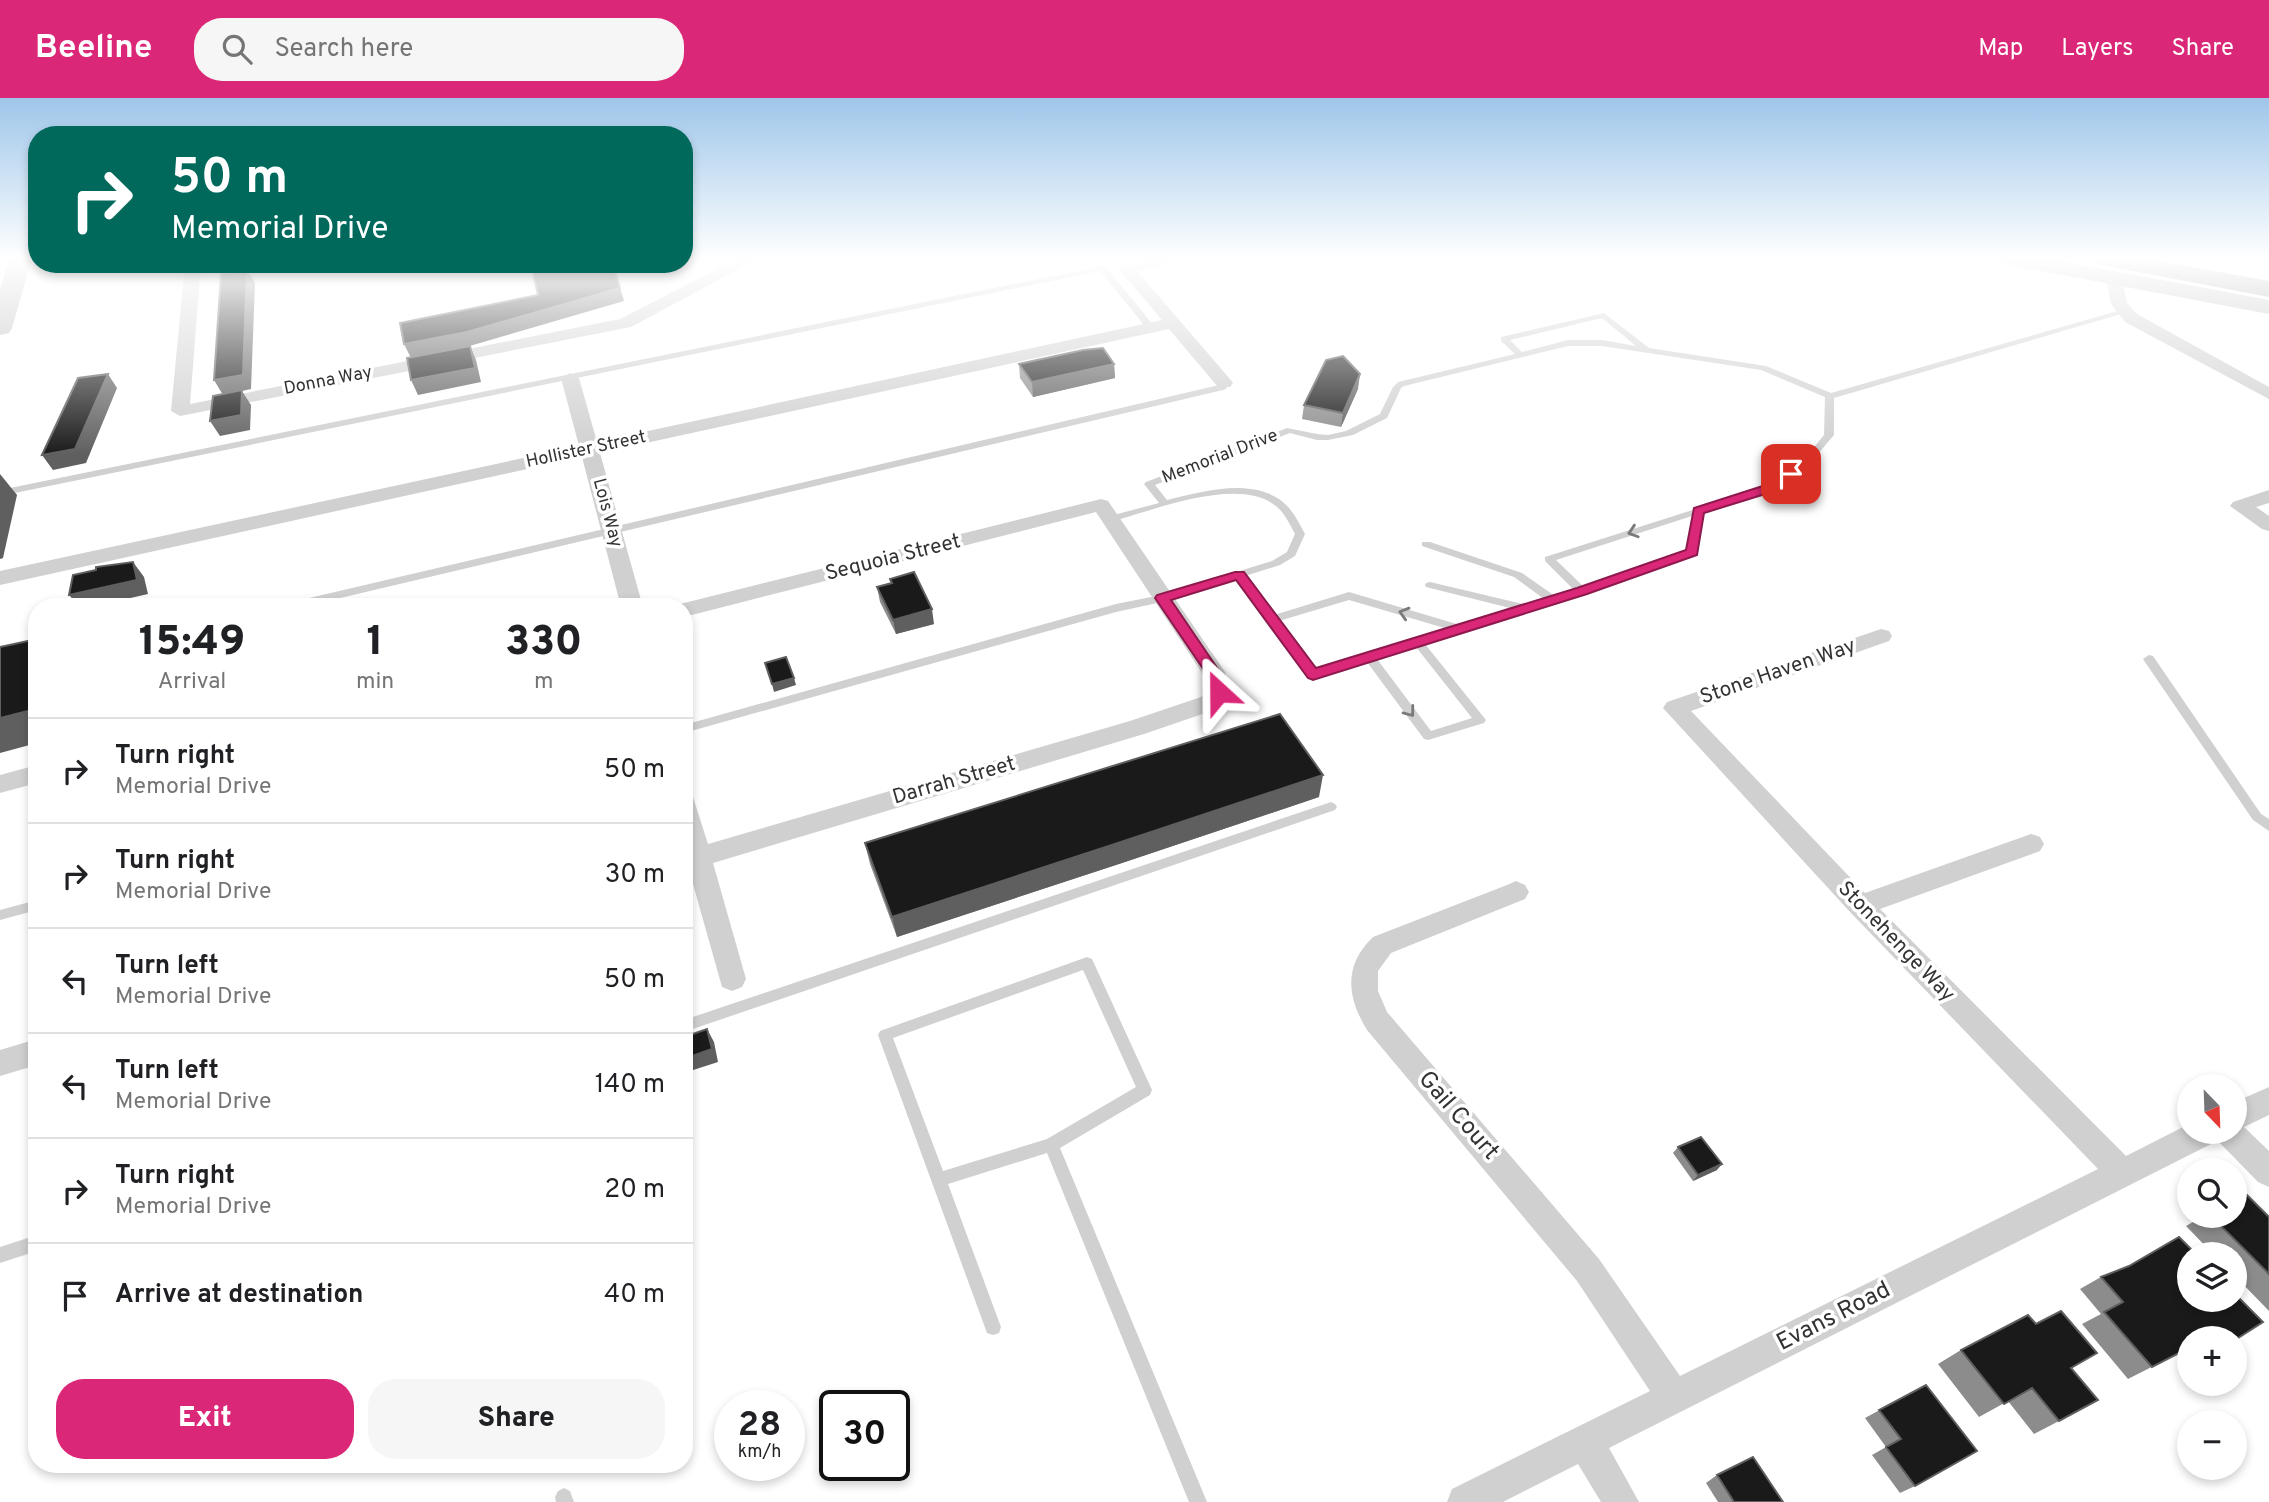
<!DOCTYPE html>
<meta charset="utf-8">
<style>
body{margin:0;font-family:Overpass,sans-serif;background:#f6f6f6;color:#202124;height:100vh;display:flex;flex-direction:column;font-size:26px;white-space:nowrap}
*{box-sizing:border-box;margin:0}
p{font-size:23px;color:#757577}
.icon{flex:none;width:38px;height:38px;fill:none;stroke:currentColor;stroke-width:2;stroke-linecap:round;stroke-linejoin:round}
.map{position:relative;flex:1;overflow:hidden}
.sheet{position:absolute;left:28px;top:500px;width:665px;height:875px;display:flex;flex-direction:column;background:#fff;border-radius:28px;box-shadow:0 4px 10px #0003}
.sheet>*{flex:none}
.banner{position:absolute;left:28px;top:28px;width:665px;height:147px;border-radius:28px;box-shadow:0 4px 10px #0003;background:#00695c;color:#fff;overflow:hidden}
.needle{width:46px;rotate:157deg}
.fabs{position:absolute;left:2177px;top:976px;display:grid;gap:14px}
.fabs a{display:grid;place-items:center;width:70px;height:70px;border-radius:50%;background:#fff;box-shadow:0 4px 10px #0003;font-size:35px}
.speed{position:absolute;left:714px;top:1292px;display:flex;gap:14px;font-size:35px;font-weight:700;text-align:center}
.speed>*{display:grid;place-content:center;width:91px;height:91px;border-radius:50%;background:#fff;box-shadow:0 4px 10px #0003;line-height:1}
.speed small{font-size:18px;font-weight:400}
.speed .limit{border:4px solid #111;border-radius:10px;background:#fff;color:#111}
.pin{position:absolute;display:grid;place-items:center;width:60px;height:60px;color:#fff;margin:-30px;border-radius:14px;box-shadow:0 4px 10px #0006}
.me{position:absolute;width:77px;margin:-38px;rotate:336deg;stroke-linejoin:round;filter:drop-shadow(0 0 5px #0008)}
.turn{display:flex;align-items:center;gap:24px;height:147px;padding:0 28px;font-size:32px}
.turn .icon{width:91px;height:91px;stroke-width:2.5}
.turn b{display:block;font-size:49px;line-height:60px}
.eta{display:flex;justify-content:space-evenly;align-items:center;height:119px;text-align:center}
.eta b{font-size:42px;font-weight:800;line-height:49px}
.button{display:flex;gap:14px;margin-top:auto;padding:14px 28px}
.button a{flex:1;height:80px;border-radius:28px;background:#db2777;color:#fff;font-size:28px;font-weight:800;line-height:80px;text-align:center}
.button a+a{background:#f6f6f6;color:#202124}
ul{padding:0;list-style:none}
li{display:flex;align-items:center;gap:21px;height:105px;padding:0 28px;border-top:2px solid #e0e0e0}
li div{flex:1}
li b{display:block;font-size:26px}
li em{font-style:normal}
header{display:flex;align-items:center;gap:42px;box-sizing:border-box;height:98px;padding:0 35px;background:#db2777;color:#fff}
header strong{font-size:33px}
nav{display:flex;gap:38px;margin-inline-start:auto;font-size:24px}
.search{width:490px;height:63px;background:#f6f6f6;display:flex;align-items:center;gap:18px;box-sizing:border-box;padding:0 24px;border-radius:28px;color:#757577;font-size:26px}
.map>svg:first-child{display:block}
</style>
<header>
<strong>Beeline</strong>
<div class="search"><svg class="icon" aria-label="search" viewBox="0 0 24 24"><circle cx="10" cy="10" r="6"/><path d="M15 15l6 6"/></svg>Search here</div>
<nav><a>Map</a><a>Layers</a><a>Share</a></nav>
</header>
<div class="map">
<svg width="2269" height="1404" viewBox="0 0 2269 1404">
<rect width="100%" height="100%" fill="#fff"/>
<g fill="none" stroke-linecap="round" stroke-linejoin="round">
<path fill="#d0d0d0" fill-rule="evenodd" d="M1102 168H1105L1154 228V232H1148L1100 173 0 398V392Z
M2121 212 2128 214 1834 300V337L1811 364 1777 391 1703 415 1696 457 1586 495 1425 546 1486 622 1484 625 1428 642 1424 641 1367 564 1313 581 1309 580 1236 481 1162 504 1116 514 684 635V627L1116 506 1161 497 1272 463 1287 454 1295 436C1289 425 1284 413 1273 406 1235 379 1151 413 1110 424L1105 421 1106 419 1159 405 1144 386 1146 384 1287 330 1317 336 1328 337 1346 333 1380 316 1393 289 1398 284 1515 256 1501 243V239L1604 215 1649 250 1766 268 1831 295ZM1602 220 1636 248 1602 242H1568L1522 254 1510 242ZM1568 248H1602L1761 272 1825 299 1824 337 1805 360 1771 387 1545 459V463L1574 492 1555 498 1522 475 1430 444H1422V448L1514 479 1544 501 1527 507 1430 484 1426 485 1425 487 1426 489 1514 511 1460 527 1349 494 1274 517 1245 478 1280 467 1295 458 1305 436C1298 423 1292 410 1279 401 1247 380 1201 394 1167 402L1155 387 1290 335 1317 342H1328L1353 337 1387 320 1401 290 1404 288ZM1692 418 1687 453 1584 489 1556 462ZM1349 502 1448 531 1315 572 1279 523ZM1416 549 1472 620 1431 633 1377 561Z
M1224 282 1228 285 1226 291 1223 292 302 509H283L288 505 1219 287 1221 283Z
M2149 557 2153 558 2261 716 2269 721V733L2253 722 2145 564 2143 561Z
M1331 704 1335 706 1337 709 1335 712 684 934V922Z
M37 802V812L0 822V812Z
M1087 859 1092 861 1152 992 1150 997 1060 1050 1207 1404H1189L1047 1055 948 1086 1001 1229 999 1235 993 1237 987 1235 878 937 880 933ZM1083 872 1136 989 1047 1041 943 1073 893 940Z
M37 1137V1153L0 1165V1149Z
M564 1390 570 1393 574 1404H556L555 1399 558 1393Z"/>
<path fill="#d0d0d0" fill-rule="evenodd" d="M739 160H759L631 229 180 318 171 313 185 166H201L190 306 620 221Z
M1152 160H1180L1178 163 1137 173 1230 281 1233 285 1230 289H1218L1169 231 600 355 643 509H621L582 359 0 487V473L579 348 561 280 570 275 579 280 597 344 1162 222 1119 171 1121 168Z
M391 166H426C418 173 399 173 391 166Z
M2114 175 2122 180 2127 205 2137 216 2269 289V301L2125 224 2111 206 2106 180Z
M2269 392V405L2256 409 2269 418V433L2262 431 2230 408 2233 404Z
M1101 401 1108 403 1225 574 1230 594 1217 611 1144 636 713 765 746 881 742 889 732 893 722 889 689 772 684 773V697L693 699 708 746 1130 623 1201 599 1207 592 1206 581 1096 414 684 519V509H675L676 507Z
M1881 531 1889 533 1892 538 1889 543 1691 613 1865 795 2031 736 2040 739 2044 746 2040 753 1880 811 2126 1058 2189 1026V1034H2235V1004L2269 989V1017L2244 1029 2269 1053V1089L2258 1084 2216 1041 2215 1044 1609 1350 1639 1404H1601L1578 1366 1503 1404H1447L1452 1391 1650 1293 1577 1183 1367 932C1347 899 1343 868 1373 839L1507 787 1516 783 1525 787 1529 794 1525 801 1391 855 1378 873V893L1387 914 1599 1161 1680 1278 2098 1071 1851 815 1663 610 1667 604Z
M37 667V685L0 695V677Z
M37 941V967L0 978V952Z"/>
<path fill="#bdbdbd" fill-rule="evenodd" d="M10 160H32L12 230 9 235 0 237V191Z
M1998 160H2045L2269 202V216L2009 167 2001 165Z"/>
<path fill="#9a9a9a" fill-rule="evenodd" d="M2090 160H2143L2269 183V199L2102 167 2093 165Z"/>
</g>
<path fill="#8c8c8c" d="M1019 266H1114L1115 280 1033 299 1020 280Z
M1358 291 1341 329 1302 321 1304 307Z
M890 481 934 526 896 536 880 504 877 489 891 485Z
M1319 699 1122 765 897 839 870 766 865 745Z
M1678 1049 1717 1072 1693 1083 1673 1055Z
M2203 1118 2269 1119V1213L2235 1178V1157H2214L2186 1128Z
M2101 1179 2235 1241H2189V1257L2185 1252 2128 1281 2082 1226 2101 1216 2080 1191Z
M1961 1252 2071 1270 2059 1323 2034 1336 2008 1303 1979 1319 1938 1266Z
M1926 1287 1915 1388 1900 1395 1872 1357 1886 1349 1865 1320Z
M1717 1377 1783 1404H1718L1706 1385Z"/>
<path fill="#5f5f5f" d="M613 166 624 203 473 247 411 260 404 246 467 234Z
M247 171 255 185 251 291 242 293 251 307 250 332 220 338 210 323 223 297 214 282Z
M470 248 476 262 481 284 418 297 411 282Z
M1114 266 1115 280 1033 299 1032 284Z
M108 276 117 290 86 365 53 372 42 357Z
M1360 276 1358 291 1341 329 1343 315Z
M0 376 17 397 3 460 0 461Z
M133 464 144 479 148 496 91 509H80L69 497Z
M932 511 934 526 896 536 893 522Z
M794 580 796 587 774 594 772 586Z
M37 583V645L0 655V620Z
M1323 677 1319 699 1122 765 897 839 892 819Z
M707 931 714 944 718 964 684 975V961Z
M1722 1066 1717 1072 1693 1083 1698 1077Z"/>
<path fill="#1a1a1a" stroke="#5f5f5f" stroke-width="2" d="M531 166H613L620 190 467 234 404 246 400 225 538 197Z
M247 171 243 277 214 282 221 176Z
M470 248 475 270 411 282 407 260Z
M1103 250 1114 266 1032 284 1019 266 1083 252Z
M1343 258 1360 276 1343 315 1304 307 1326 262Z
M108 276 75 351 42 357 78 280Z
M242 292 241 317 210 323 213 298Z
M133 464 137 482 69 497 73 477 96 472V469Z
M914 474 932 511 893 522 877 489 892 485 890 481Z
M37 541V583L32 612 0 620V549Z
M786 559 794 580 772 586 765 565Z
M1280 616 1323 677 1121 744 892 819 865 745Z
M707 931 712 951 684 961V939Z
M1701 1039 1722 1066 1698 1077 1678 1049Z
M2246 1096 2269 1119V1176L2211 1118H2235V1102Z
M2179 1139 2197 1157H2189V1202H2235V1196L2263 1224 2235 1242V1241H2210L2209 1240 2207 1241H2189V1250L2152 1269 2104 1214 2123 1204 2101 1179 2129 1168Z
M2061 1213 2097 1255 2071 1270 2098 1302 2059 1323 2032 1290 2004 1306 1961 1252 2028 1217 2036 1226Z
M1926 1287 1977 1353 1915 1388 1886 1349 1901 1341 1879 1312Z
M1753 1359 1783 1404H1734L1717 1377Z"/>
<defs><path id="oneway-chevron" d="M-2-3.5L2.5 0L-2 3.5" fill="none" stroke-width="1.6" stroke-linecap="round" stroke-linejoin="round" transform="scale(1.75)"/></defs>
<g stroke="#7a7a7a">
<use href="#oneway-chevron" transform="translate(1633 434) rotate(162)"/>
<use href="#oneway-chevron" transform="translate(1404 515) rotate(-164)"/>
<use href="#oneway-chevron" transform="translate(1410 614) rotate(53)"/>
</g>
<linearGradient id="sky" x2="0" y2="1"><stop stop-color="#9ec6ea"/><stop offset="0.45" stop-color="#fff"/><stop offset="1" stop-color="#fff" stop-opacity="0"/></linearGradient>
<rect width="2269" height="357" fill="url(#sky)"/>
<path fill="#db2777" stroke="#8e194d" stroke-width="2" d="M1791 372 1797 376 1778 392 1704 415 1697 457 1587 496 1313 582 1308 580 1236 482 1171 502 1224 580V597H1213L1210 581 1155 500 1157 497 1235 474H1244L1316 570 1577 490 1686 452 1694 410 1769 386Z"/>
<g text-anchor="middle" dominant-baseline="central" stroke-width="7" stroke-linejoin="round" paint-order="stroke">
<g font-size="18" fill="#333" stroke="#fff">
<text transform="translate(328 283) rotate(-11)">Donna Way</text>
<text transform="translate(586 352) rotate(-12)">Hollister Street</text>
<text transform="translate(1220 359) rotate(-21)">Memorial Drive</text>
<text transform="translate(607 415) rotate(75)">Lois Way</text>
</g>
<g font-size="21" fill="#333" stroke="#fff">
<text transform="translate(893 460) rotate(-14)">Sequoia Street</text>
<text transform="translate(1778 574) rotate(-19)">Stone Haven Way</text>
<text transform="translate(954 683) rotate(-16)">Darrah Street</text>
<text transform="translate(1896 844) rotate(46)">Stonehenge Way</text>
</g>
<g font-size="24" fill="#333" stroke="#fff">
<text transform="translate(1458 1018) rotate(49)">Gail Court</text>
<text transform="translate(1834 1219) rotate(-27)">Evans Road</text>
</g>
</g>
</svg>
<div class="fabs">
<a><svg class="needle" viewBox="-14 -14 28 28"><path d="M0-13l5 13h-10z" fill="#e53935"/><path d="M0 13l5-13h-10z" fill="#757577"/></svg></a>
<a><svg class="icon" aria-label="search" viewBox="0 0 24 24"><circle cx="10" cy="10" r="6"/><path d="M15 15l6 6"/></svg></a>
<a><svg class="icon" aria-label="layers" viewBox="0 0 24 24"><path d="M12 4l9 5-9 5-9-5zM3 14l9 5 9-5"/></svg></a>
<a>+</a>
<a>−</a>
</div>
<div class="speed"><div>28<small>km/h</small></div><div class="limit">30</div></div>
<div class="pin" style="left:1791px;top:376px;background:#d93025"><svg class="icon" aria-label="arrive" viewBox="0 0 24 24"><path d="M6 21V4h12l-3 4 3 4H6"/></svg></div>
<svg class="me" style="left:1219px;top:594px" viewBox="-20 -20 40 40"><path d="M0-17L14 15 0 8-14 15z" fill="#db2777" stroke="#fff" stroke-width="4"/></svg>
<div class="banner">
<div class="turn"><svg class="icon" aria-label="right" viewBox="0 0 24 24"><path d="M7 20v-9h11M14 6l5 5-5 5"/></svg><div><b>50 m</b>Memorial Drive</div></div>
</div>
<section class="sheet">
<div class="eta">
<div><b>15:49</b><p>Arrival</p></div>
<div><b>1</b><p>min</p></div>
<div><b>330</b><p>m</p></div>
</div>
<ul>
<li><svg class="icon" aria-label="right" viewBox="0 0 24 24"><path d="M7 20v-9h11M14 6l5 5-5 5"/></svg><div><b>Turn right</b><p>Memorial Drive</p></div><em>50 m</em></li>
<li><svg class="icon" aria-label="right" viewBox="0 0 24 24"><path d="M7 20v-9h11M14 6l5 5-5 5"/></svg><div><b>Turn right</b><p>Memorial Drive</p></div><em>30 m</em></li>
<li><svg class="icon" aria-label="left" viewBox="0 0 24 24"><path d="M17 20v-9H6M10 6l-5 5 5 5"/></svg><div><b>Turn left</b><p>Memorial Drive</p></div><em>50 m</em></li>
<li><svg class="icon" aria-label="left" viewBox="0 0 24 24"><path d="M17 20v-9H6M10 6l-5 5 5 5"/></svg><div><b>Turn left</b><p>Memorial Drive</p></div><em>140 m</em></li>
<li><svg class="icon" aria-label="right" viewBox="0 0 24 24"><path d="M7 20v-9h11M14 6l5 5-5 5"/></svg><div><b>Turn right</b><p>Memorial Drive</p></div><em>20 m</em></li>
<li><svg class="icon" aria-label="arrive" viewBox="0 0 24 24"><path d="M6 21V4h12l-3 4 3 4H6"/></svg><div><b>Arrive at destination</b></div><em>40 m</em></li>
</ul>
<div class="button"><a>Exit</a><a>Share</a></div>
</section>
</div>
